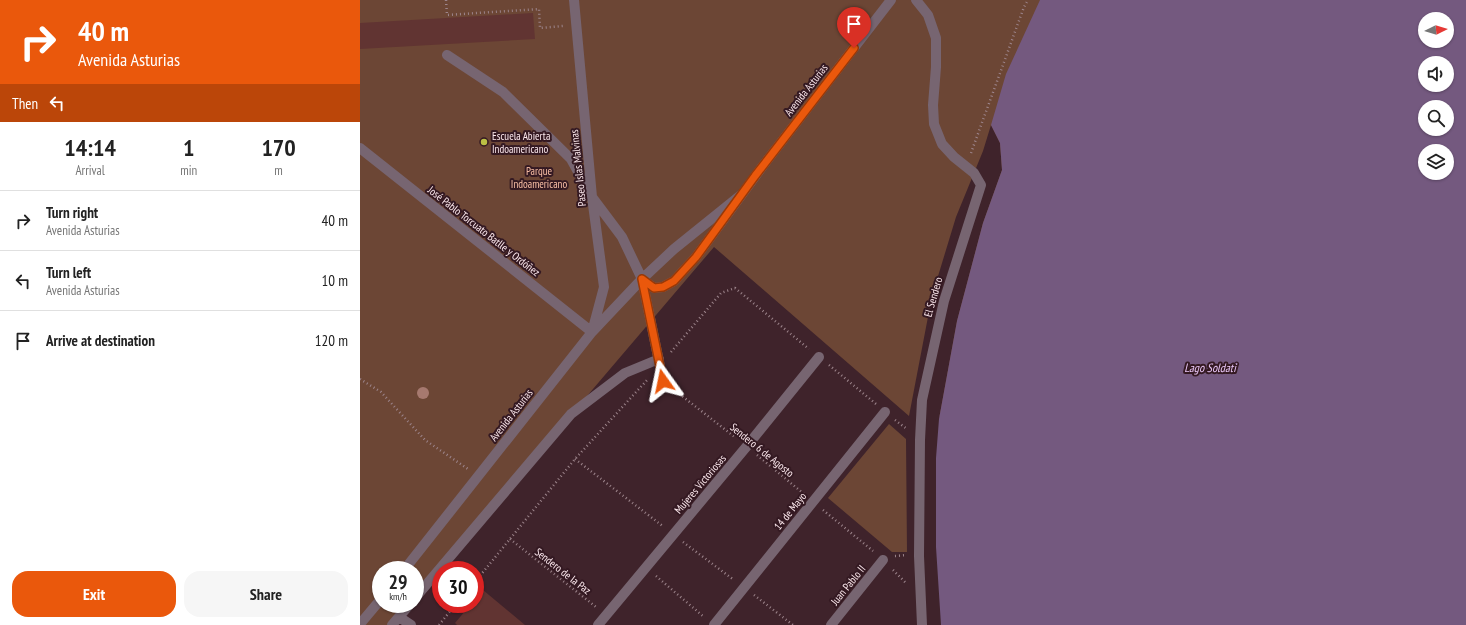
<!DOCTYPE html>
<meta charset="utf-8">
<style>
body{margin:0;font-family:"PT Sans Narrow",sans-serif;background:#f6f6f6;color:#222;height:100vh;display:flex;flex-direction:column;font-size:15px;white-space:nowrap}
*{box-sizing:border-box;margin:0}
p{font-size:13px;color:#767676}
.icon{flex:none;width:22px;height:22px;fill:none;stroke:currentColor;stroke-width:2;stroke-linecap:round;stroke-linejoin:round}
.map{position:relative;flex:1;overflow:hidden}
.side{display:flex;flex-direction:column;background:#fff;width:360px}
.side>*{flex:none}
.top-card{background:#ea580c;color:#fff;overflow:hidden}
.needle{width:26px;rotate:85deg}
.controls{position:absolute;left:1058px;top:12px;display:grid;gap:8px}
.controls a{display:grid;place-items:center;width:36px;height:36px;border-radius:50%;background:#fff;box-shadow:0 1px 3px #0004;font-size:20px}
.speed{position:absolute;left:12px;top:561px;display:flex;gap:8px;font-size:20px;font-weight:700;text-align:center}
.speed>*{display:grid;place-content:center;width:52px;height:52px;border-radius:50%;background:#fff;box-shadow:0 1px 3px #0004;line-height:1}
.speed small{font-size:10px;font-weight:400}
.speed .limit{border:6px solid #d22;background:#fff;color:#111}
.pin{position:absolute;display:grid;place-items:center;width:34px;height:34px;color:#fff;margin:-41px -17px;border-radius:50% 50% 50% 0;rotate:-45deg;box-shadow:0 0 4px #0007}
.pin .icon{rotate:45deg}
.me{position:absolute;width:44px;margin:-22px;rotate:348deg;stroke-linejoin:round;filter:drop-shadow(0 0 3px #0008)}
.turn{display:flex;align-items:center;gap:14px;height:84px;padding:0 12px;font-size:18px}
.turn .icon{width:52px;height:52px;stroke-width:2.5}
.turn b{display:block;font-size:28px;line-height:34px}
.then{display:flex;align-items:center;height:38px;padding:0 12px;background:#0003;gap:8px;font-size:15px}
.eta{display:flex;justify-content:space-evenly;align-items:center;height:68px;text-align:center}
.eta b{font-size:24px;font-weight:600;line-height:28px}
.button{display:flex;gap:8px;margin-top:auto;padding:8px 12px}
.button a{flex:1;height:46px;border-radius:16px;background:#ea580c;color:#fff;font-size:16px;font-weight:600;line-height:46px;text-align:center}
.button a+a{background:#f6f6f6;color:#222}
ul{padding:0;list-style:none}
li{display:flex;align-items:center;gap:12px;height:60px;padding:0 12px;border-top:1px solid #e0e0e0}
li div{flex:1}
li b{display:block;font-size:15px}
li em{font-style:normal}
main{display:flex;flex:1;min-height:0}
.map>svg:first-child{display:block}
</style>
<main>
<section class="side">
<div class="top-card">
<div class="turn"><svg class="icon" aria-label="right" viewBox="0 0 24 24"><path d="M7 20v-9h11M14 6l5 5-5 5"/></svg><div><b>40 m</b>Avenida Asturias</div></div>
<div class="then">Then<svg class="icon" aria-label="left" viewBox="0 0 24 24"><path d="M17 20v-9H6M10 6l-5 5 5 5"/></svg></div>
</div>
<div class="eta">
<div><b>14:14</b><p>Arrival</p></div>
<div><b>1</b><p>min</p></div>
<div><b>170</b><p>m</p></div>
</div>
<ul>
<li><svg class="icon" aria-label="right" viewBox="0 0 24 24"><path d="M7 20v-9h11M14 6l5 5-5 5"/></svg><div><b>Turn right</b><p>Avenida Asturias</p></div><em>40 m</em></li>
<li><svg class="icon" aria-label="left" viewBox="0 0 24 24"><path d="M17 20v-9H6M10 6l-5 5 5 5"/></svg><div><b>Turn left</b><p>Avenida Asturias</p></div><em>10 m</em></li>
<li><svg class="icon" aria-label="arrive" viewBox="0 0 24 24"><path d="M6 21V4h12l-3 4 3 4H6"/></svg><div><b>Arrive at destination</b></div><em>120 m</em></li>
</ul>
<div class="button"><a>Exit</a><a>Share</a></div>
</section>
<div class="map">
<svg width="1106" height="625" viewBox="0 0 1106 625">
<rect width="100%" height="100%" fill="#3f232b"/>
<path fill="#6c4635" d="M0 0H704L579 419 597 321 623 223 642 170 640 143 631 125 623 151 596 217 572 296 549 416 354 247 55 598V570H21V604H50L32 625H0Z
M529 424 546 439 547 552H532L468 498Z"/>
<path fill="#74597f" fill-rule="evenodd" d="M680 0H1106V625H581L576 547V458L579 419 597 321 623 223 642 170 640 143 631 125 646 74ZM1065 19H1087V41H1065ZM1065 63H1087V85H1065ZM1065 107H1087V129H1065ZM1065 151H1087V173H1065Z"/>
<path fill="#613432" d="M173 13 175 39 0 49V23Z
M123 590 165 625H97L95 623 111 604H115V600Z"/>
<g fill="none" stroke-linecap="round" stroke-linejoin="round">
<path stroke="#9d858c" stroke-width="2.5" stroke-dasharray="1 3" stroke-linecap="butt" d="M86 0 87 15 179 9 180 28 203 26
M611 153 664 7 668 0
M311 352 361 293 375 288 449 349
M469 365 516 404
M0 379 21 392 65 440 108 469
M313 389 376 438
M535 420 547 429
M397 455 444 494
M215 459 304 527
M463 510 513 551
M150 539 236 607
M323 542 374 580
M535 556 546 555
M533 570 546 583
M296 576 344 617
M115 582 215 459 288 379
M394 595 433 625
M79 625 96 604"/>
<path stroke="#776571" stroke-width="10" d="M556 0 568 15 576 38V67L573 105 574 124 582 144 594 157 614 173 621 185 584 301 562 400 560 440 559 556 562 625
M87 55 143 92 211 159 232 197 262 237 282 279 303 381
M0 148 232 332 244 287 232 197 214 0
M282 279 294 288 303 287 314 281 336 257 402 167 531 0
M44 570 232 332 282 279 314 249 381 195
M55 598 211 414 265 373 299 359
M39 617 51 625
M0 624 21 599
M32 625 50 604
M238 625 387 446 459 357
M354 625 525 412
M471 625 523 560"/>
</g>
<circle fill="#a6796f" cx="63" cy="393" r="6"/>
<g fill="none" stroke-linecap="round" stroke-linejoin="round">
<defs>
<path id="route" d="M303 381 282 279 294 288 303 287 314 281 336 257 395 176 494 48"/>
</defs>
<use href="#route" stroke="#983908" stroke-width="10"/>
<use href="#route" stroke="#ea580c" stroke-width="7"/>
</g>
<circle fill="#bbc044" stroke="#341922" stroke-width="1.5" cx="124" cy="142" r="4"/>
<g text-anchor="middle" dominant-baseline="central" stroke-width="4" stroke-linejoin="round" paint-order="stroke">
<g font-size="11" fill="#fde9ee" stroke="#341922">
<text transform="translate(446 90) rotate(-52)">Avenida Asturias</text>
<text transform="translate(218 168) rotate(-96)">Paseo Islas Malvinas</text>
<text transform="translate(124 231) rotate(38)">José Pablo Torcuato Batlle y Ordóñez</text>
<text transform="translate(573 297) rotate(-74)">El Sendero</text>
<text transform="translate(151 415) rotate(-52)">Avenida Asturias</text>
<text transform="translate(402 450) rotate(39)">Sendero 6 de Agosto</text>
<text transform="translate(340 484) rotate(-50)">Mujeres Victoriosas</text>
<text transform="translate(430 511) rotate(-51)">14 de Mayo</text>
<text transform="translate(203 571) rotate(38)">Sendero de la Paz</text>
<text transform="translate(488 585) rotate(-51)">Juan Pablo II</text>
</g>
<g font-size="11" fill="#fde9ee" stroke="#341922" text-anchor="start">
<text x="132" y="136">Escuela Abierta<tspan x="132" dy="13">Indoamericano</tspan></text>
</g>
<g font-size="11" fill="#fbc0a6" stroke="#341922">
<text x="179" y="171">Parque<tspan x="179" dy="13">Indoamericano</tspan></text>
</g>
<g font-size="12" font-style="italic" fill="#e9c6f7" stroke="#341922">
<text x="850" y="367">Lago Soldati</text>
</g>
</g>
</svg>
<div class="controls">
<a><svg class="needle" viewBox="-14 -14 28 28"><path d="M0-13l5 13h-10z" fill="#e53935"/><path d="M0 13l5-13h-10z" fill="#767676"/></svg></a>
<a><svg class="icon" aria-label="sound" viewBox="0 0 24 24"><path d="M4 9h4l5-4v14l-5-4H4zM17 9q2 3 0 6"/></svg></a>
<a><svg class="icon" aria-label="search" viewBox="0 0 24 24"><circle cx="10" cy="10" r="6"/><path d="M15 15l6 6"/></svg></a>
<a><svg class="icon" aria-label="layers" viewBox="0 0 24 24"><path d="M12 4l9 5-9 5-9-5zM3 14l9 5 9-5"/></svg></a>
</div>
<div class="speed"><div>29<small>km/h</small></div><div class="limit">30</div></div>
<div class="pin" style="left:494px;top:48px;background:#d93025"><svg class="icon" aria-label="arrive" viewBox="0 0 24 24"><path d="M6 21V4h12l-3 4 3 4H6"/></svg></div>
<svg class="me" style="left:303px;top:381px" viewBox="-20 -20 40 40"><path d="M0-17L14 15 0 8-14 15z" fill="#ea580c" stroke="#fff" stroke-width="4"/></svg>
</div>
</main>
